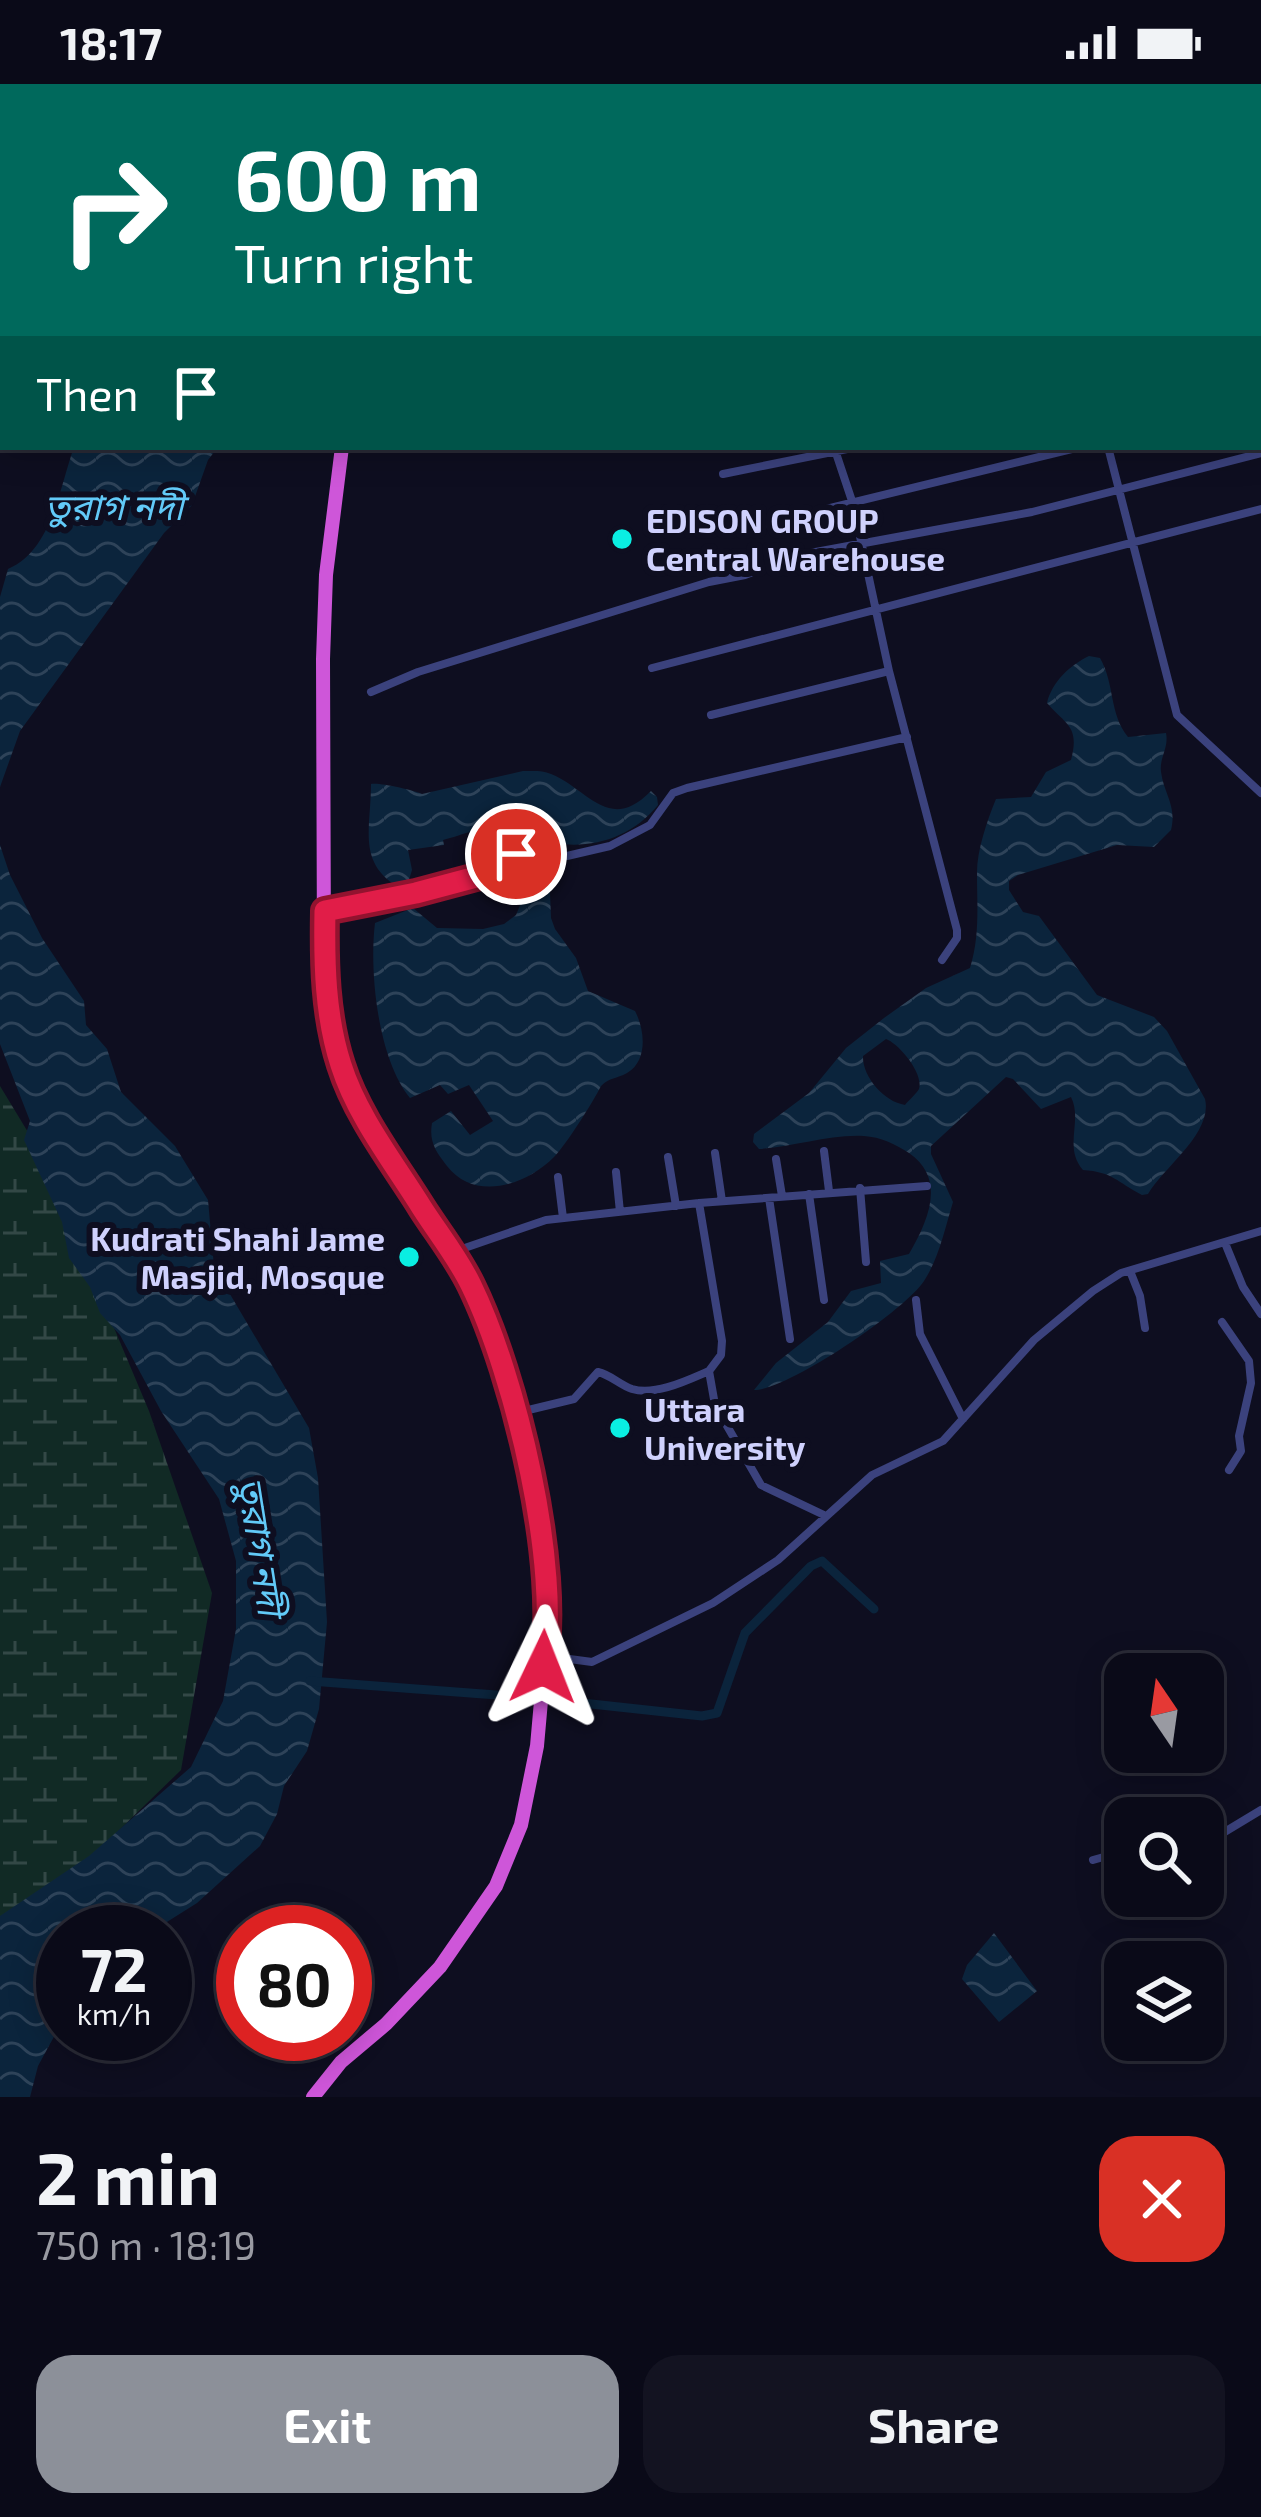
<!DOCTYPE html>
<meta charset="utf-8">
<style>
body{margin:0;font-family:"Exo 2","Noto Sans Bengali",sans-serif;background:#131321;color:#f1f3f6;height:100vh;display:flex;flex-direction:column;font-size:45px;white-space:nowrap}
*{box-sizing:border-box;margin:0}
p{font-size:39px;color:#999aa2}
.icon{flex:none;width:66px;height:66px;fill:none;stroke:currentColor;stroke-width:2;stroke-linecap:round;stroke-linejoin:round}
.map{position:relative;height:2013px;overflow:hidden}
.drawer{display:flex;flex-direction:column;background:#0a0a18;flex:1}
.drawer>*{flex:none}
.hud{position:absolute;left:0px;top:0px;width:1263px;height:366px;box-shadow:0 6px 30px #0003,0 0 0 3px #2a2b37;background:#00695c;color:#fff;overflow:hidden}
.needle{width:78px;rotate:347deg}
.controls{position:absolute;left:1104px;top:1569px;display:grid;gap:24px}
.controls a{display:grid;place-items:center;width:120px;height:120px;border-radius:24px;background:#0a0a18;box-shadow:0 6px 30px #0003,0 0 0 3px #2a2b37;font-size:60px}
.speed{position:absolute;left:36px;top:1821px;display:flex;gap:24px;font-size:60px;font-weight:700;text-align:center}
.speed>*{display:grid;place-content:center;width:156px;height:156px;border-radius:50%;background:#0a0a18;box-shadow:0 6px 30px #0003,0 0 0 3px #2a2b37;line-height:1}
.speed small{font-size:30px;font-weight:400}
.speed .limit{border:18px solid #d22;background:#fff;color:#111}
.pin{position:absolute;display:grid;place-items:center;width:102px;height:102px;color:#fff;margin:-51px;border:6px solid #fff;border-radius:50%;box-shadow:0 3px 12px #0007}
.me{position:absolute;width:132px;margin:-66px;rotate:2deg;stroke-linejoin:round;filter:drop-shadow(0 0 9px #0008)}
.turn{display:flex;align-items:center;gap:42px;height:252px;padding:0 36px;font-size:54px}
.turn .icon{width:156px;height:156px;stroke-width:2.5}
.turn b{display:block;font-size:84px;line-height:102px}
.then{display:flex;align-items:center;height:114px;padding:0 36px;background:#0003;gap:24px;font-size:45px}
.round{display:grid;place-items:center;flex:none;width:126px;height:126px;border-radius:36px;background:#131321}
.head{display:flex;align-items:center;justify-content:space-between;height:204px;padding:0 36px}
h1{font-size:72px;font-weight:700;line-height:90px}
.primary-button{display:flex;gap:24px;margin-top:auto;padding:24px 36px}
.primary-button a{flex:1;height:138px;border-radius:36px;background:#8c9099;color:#fff;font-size:48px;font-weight:700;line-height:138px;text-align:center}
.primary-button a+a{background:#131321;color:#f1f3f6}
.status{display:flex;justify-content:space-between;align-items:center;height:84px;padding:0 60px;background:#0a0a18;direction:ltr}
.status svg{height:33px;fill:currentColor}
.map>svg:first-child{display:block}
</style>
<div class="status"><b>18:17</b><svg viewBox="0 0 49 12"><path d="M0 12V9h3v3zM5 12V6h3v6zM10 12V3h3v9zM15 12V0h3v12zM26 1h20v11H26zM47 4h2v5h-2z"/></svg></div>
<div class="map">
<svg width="1261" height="2013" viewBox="0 0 1261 2013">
<defs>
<pattern id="wetland-marsh" width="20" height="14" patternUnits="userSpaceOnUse" patternTransform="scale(3)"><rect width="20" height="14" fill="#112a25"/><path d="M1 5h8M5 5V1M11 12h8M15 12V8" fill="none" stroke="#334846"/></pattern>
<pattern id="water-waves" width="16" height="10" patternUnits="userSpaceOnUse" patternTransform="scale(3)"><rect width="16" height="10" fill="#0b243c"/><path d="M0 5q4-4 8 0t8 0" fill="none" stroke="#2e4359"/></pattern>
</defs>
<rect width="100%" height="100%" fill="#0e0e20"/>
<path fill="url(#wetland-marsh)" d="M0 1002 40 1068 149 1327 212 1509 181 1686 0 1862Z"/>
<path fill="url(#water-waves)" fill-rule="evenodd" d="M74 363H218L208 376 192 421 164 449 20 647 0 703V513L8 485C52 466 59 405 74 363Z
M1089 572 1100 574C1115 600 1109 630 1128 653L1166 649C1169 664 1159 674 1161 688 1164 710 1177 722 1171 746L1154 763 1117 761 1018 791 1009 797V806L1023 828 1039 832 1097 911 1154 933 1167 947 1205 1015C1213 1049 1164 1083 1148 1110L1142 1111C1117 1098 1113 1088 1083 1086 1063 1063 1083 1037 1071 1013L1041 1025 1013 995 1006 993 931 1062V1070L953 1118C945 1144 939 1174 924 1197 904 1227 788 1306 754 1306L776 1279 828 1238 851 1207 881 1199 880 1177 909 1170C928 1137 947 1095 909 1069 895 1060 881 1053 864 1052 829 1050 794 1063 759 1065L753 1058 754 1050 809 1009 846 964 884 934 926 904 970 884C980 852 977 822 977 789 977 766 987 737 996 715L1031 713 1046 688 1071 676C1080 642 1066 641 1047 619 1052 598 1070 581 1089 572ZM886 955C898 959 924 989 919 1005 917 1009 907 1018 905 1021 884 1018 862 992 863 972Z
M523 687C533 687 542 686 551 690 588 705 609 750 651 707L657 713 658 721C629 757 583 768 540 756 530 753 527 743 517 741 496 737 463 751 443 756L444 761 408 766 412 786 408 799 398 803C357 778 371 745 371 700 378 698 414 706 422 710Z
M0 761 10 791 42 854 84 917 86 941 107 965 121 1008 175 1062 208 1116 214 1183 309 1344 318 1394 327 1538 319 1625 307 1667 284 1702 277 1730 260 1762 197 1819 151 1848H63V1936L38 1982 30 2013H0V1832L89 1772 191 1683 223 1617 236 1545V1477L219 1415 161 1327 120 1251 100 1229 90 1203 69 1174 62 1138 24 1056 30 1037 0 960Z
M539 775 549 783 551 834 555 845 576 874 588 907 635 927C645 946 648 977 627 989 616 995 610 993 601 1002 593 1018 566 1061 554 1073 524 1103 474 1117 447 1082 435 1067 429 1057 432 1039L451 1027 470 1051 493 1037 469 1001 448 1010 440 1001 410 1014C378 975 369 888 375 839L413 824 437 844 483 845 504 840 516 831Z
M994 1849 1037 1907 999 1938 962 1895 967 1881Z"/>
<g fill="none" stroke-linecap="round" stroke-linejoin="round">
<path stroke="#0b243c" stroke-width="9" d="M310 1597 536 1614 702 1632 717 1629 745 1549 811 1482 822 1477 874 1525"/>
<path stroke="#3b427d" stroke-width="8" d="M603 0 605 3
M1055 0V3
M1163 3 1181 0
M834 363 853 420 889 587 957 846V854L942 876
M1108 363 1177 631 1261 709
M723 390 857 363
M752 443 1080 363
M652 584 1261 425
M371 608 418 588 709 498 745 491 794 472 1032 428 1261 369
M711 631 889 587
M325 827 416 810 506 785 516 769 534 761 567 772 610 762 650 741 673 709 687 704 907 653
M824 1067 829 1107
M715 1069 722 1117
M668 1073 676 1122
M776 1075 782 1112
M616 1088 620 1128
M558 1093 563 1134
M860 1104 866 1178
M809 1110 824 1216
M769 1114 790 1255
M699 1119 722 1257 721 1271 709 1287
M1225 1159 1243 1203 1261 1230
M453 1168 546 1136 699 1119 927 1102
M1130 1187 1140 1212 1145 1244
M916 1216 920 1250 963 1335
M1222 1238 1249 1277 1251 1299 1239 1352 1241 1367 1229 1386
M516 1329 574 1315 598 1288C611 1291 620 1301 632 1305 656 1312 688 1296 709 1287L715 1321 761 1401 824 1431
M547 1572 592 1578 713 1519 778 1476 872 1391 943 1357 1034 1256 1093 1207 1121 1189 1261 1147
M1203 1761 1261 1726
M1093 1776 1125 1767"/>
<path stroke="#ce56d9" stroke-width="14" d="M593 3 596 0
M0 159H3
M313 2013 341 1978 386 1940 440 1883 496 1802 521 1741 537 1662 545 1572 543 1467 505 1289 470 1198 376 1051 342 985 332 949 324 870 323 575 326 491 342 363"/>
</g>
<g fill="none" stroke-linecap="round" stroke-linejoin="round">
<defs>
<path id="route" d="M516 770 506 785 416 809 325 827C324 879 325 932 341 981 357 1032 394 1079 422 1124 438 1149 458 1174 471 1201 515 1291 562 1484 543 1583"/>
</defs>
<use href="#route" stroke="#92132f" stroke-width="30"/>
<use href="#route" stroke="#e11d48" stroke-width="21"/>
</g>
<g fill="#0aeee2" stroke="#0e0e20" stroke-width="4.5">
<circle cx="622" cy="455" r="12"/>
<circle cx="409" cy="1173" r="12"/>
<circle cx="620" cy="1344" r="12"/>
</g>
<g text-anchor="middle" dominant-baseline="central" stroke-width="12" stroke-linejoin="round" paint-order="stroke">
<g font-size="33" font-weight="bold" fill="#cfd1fd" stroke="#0e0e20" text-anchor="start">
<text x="646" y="436">EDISON GROUP<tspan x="646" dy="38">Central Warehouse</tspan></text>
<text x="385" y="1154" text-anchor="end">Kudrati Shahi Jame<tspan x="385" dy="38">Masjid, Mosque</tspan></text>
<text x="644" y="1325">Uttara<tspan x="644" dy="38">University</tspan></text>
</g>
<g font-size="36" font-style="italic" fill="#62caf8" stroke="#0e0e20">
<text x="114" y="421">তুরাগ নদী</text>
<text transform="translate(262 1462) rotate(81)">তুরাগ নদী</text>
</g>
</g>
</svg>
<div class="controls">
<a><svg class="needle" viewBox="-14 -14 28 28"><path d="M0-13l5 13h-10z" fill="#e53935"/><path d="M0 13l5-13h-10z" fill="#999aa2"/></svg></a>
<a><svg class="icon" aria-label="search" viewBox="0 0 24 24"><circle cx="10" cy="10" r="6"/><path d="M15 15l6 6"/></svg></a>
<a><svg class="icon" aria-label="layers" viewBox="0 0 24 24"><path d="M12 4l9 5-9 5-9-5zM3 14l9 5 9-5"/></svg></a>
</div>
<div class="speed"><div>72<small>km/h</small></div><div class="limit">80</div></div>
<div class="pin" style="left:516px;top:770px;background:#d93025"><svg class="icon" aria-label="arrive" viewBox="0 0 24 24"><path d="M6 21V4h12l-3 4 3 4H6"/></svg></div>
<svg class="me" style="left:543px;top:1583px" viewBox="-20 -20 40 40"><path d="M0-17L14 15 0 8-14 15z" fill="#e11d48" stroke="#fff" stroke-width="4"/></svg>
<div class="hud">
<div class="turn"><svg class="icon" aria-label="right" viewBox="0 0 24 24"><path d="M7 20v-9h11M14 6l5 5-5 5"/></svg><div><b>600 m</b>Turn right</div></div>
<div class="then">Then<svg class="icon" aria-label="arrive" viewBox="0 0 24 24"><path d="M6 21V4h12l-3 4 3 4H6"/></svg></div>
</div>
</div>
<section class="drawer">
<div class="head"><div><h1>2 min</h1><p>750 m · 18:19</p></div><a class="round" style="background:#d93025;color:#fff"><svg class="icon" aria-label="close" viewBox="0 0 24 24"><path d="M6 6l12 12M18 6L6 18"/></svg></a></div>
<div class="primary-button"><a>Exit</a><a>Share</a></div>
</section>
